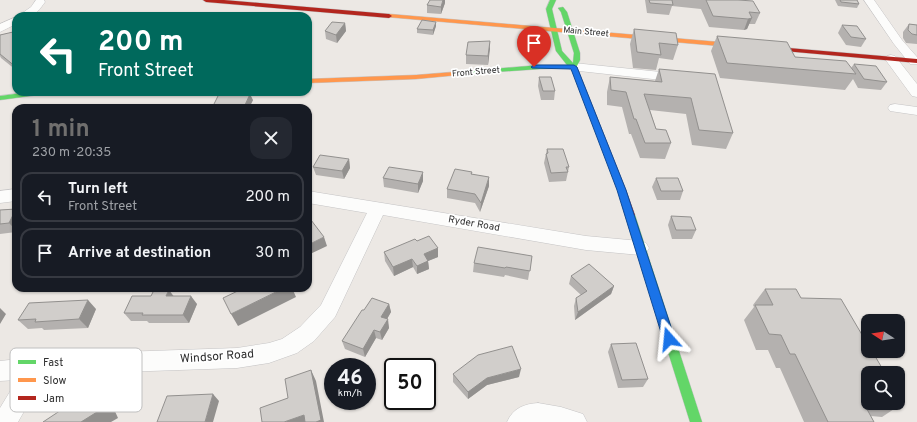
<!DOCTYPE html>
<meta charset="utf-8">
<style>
body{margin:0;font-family:Overpass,sans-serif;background:#242831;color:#f1f3f6;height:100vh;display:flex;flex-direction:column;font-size:15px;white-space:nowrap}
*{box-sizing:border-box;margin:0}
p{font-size:13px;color:#9ea1a6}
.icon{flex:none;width:22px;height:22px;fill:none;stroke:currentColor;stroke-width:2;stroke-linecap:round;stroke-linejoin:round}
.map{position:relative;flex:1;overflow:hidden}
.details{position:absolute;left:12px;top:104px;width:300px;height:188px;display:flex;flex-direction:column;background:#171b24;border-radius:12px;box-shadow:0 1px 3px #0004}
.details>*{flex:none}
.guide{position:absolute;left:12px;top:12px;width:300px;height:84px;border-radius:12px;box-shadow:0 1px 3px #0004;background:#00695c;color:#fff;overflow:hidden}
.needle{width:26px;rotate:282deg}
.buttons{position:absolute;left:861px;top:314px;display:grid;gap:8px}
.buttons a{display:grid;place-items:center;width:44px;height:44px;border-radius:8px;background:#171b24;box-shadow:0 1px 3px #0004;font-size:20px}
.speed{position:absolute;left:324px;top:358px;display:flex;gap:8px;font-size:20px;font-weight:700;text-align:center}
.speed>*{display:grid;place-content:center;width:52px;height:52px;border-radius:50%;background:#171b24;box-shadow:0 1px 3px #0004;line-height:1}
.speed small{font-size:10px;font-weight:400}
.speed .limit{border:2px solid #111;border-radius:6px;background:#fff;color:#111}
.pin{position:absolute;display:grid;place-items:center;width:34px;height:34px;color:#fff;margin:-41px -17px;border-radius:50% 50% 50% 0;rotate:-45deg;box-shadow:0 0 4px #0007}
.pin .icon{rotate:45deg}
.me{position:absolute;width:44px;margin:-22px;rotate:342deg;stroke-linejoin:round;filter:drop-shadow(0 0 3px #0008)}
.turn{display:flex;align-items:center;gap:14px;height:84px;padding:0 20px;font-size:18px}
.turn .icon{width:52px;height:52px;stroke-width:2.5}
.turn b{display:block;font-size:28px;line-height:34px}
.round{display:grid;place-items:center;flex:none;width:42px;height:42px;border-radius:12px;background:#242831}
.summary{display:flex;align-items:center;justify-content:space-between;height:68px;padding:0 20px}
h1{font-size:24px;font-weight:700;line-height:30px;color:#706f6e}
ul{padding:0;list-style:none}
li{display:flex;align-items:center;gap:12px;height:50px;margin:0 8px 6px;padding:0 12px;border:2px solid #363941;border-radius:12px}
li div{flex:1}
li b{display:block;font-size:15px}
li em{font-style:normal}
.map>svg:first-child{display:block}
</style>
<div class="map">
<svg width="917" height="422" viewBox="0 0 917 422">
<rect width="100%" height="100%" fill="#ece8e4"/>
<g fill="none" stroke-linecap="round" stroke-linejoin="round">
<defs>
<path id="street" d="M36 0H44L45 2C36 15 33 16 18 16L31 7Z
M864 0H874L902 40 917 57V64H910L894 44Z
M16 17V24L0 32V24Z
M891 55 895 56 917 84V97L912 96 885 59 887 56Z
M574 63 680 74 684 75 686 78 684 81 680 82 570 70 568 67 570 64Z
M895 104 917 107V115L890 111 888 108 890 105Z
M16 189V201L0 203V191Z
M308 191 586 236 640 241 646 243 649 248 646 253 640 255 586 250 383 215 335 317 314 341 297 353 269 363 237 368 121 372 43 378 18 422H0V408L17 380 0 381V361L37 357 121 352 237 348 269 343 282 339 300 327 321 305 367 213 308 203Z
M538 403 561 407 583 414 587 422H507C513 408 524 404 538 403Z"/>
<path id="fast" d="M550 0H556L552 9 562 51 573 63 574 53 561 12 558 8 563 7 567 12 580 53V60L576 68 540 69 465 74V72L467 71 540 65H567L556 51 546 9Z
M29 92H48L45 94 0 100V96Z
M630 212 635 215 702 422H690L625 215Z"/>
<path id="slow" d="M389 14 731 43 734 45 731 47 387 17 386 16Z
M467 71 469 72V74L416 79 308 83V79L416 75Z"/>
<path id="jam" d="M203 0H224L389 14 392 16 389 18 206 2Z
M731 43 917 59V63L729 46V44Z
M574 65 577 67 626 190 635 215 633 217H627L625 215 618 190 571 67Z"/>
</defs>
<use href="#street" stroke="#c5c4c5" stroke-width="1"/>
<use href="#fast" stroke="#c5c4c5" stroke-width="1"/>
<use href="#slow" stroke="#c5c4c5" stroke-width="1"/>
<use href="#jam" stroke="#c5c4c5" stroke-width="1"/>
<use href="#street" fill="#fcfcfb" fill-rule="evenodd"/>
<use href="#fast" fill="#63d668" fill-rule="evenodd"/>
<use href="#slow" fill="#ff974d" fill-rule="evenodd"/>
<use href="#jam" fill="#b3261e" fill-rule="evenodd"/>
</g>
<path fill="#b4b1af" d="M645 0H738L760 13 755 24H749L747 29 744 30 709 27 701 9 672 6 669 15 647 13Z
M835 0H857L859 4 857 8 838 6Z
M445 3 441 14 427 13V5Z
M436 22V26L433 35 417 33V29Z
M345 23 346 31 337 43 326 39 325 31Z
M909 24 917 25V44L906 43 903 38V32Z
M842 25 866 39 861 47 846 45 838 33Z
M634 29 678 45 673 60 659 58 656 70 633 68 630 44Z
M13 32 16 38V70L1 58 0 56V35Z
M717 36 795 57 851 68 854 64 887 82 881 90 858 88 853 79 845 90 720 78 711 51Z
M490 41 488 65 466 64V55Z
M659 69 733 133 726 149 692 145 686 114 650 110 656 129 671 143 665 159 640 158 631 134H629L622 107 607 105V92L610 77 655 81Z
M539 77 555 91 554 100H541L538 86Z
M253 100 249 108H214L213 106Z
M547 149 569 167 566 181 549 182 544 163Z
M349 159 350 168 344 179 316 175 313 167Z
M472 172V174L489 186 480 212 475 203 447 198V189Z
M383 178 423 181 418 193 384 187Z
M656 178 683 191 680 200H657L652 187Z
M16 209V232L0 234V210Z
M671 216 696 230 692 239H672L668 225Z
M417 241 438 248V257L428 261 429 269 417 274 413 267 394 276 385 261 384 252Z
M532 256 528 280 505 275 504 277 473 272 474 263Z
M571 276 614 286 611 294 575 320 574 306 576 298 581 295 569 284Z
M765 289 801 298 868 373V403H903L882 417 871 416 874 422H804L780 368H776L768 350H756L744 320 754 307 753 305Z
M174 296 197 304 189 323H149L147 321H131L124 313Z
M389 304 391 312 387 319 389 328 382 340 376 338 365 357 345 349 342 341 364 310Z
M96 309 88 328 44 330 42 328 28 329 18 320Z
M611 344 648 379 643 387 618 388 608 352Z
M453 374 519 377 487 385 468 399 453 382Z"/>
<path fill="#92908e" d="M443 0H445V3L441 14V7Z
M752 18 747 29 744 30 748 19Z
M436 22V26L433 35V30Z
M345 23 346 31 337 43 336 35Z
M13 32 16 38V49L15 47Z
M490 41V49L488 65V56Z
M250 94 253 100 249 108H246L245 105Z
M349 159 350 168 344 179 342 171Z
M423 172V181L418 193V184Z
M489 177V186L480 212 481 203Z
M16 210V230L9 223Z
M324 237 327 246 308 255V245Z
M438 248V257L428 261 429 269 417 274V266L424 254Z
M412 259 413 267 394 276 393 267Z
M614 286 611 294 575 320 578 312Z
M284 288H292L296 297 238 326 231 314Z
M169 290 175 298 166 296Z
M191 296 197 304 189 323 183 315Z
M88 300 96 309 88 328 79 319Z
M389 304 391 312 383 326 381 317Z
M0 308 6 314 0 324Z
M388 319 389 328 382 340 380 332Z
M374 330 376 338 365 357 363 349Z
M521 369 519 377 487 385 468 399V392L487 378Z
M311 370 316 381 324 422H316Z
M96 387 109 398 118 418 111 422H81Z
M213 394 219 401 213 422H205Z
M304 415 308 422H284Z"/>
<path fill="#d1cecb" stroke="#92908e" d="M430 0H443L441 7 427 5Z
M649 0H672L673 5 650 3Z
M706 0H738L753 1 760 13 749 12 752 18 748 19 713 16Z
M840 0H857L859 4 841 2Z
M422 20 436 22 433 30 417 29Z
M332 22 345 23 336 35 325 31Z
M909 24 917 25V35L912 34 908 30Z
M842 25 857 26 866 39 851 37Z
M634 29 676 33 678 45 659 43 661 55 637 52Z
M13 32 15 47 16 48V67L0 54V35Z
M717 36 787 42 795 57 846 61 856 74 727 63Z
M490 41 488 56 466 55 468 42Z
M854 64 876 66 887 82 864 79Z
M659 69 715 74 733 133 699 130 691 98 644 94 656 129 666 130 671 143H645L636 119H634L626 92 611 90 610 77 662 82Z
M539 77H551L555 91H543Z
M219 94H250L245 105 213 106Z
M547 149H563L569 167H566L568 172 551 173 546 154 548 153Z
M320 155 349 159 342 171 313 167Z
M389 167 423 172 418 184 383 178Z
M455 169 472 172 471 174 489 177 481 203 475 194 447 189Z
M656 178H678L683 191H661Z
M16 209 9 223 0 224V210Z
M308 216 324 237 308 245Z
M671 216 691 217 696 230H676Z
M429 236 438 248 424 254 428 261 417 266 412 259 393 267 384 252 415 239 417 241Z
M478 247 532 256 530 271 506 267 505 268 474 263Z
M589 264 614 286 578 312 576 298 587 291 571 276Z
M244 288H284L231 314 223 298Z
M765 289H796L801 298 841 299 868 345V351H872L885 373H868V402H863L874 422H828L795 354H790L781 335 769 334 755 305H773Z
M154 290H169L166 296H191L183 315H142L143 313H124L132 296H151Z
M372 298 389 304 381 317 388 319 380 332 374 330 363 349 342 341 362 310H364Z
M88 300 79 319 35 322 36 319 18 320 29 303Z
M636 343 648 379 622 380 611 344Z
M512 346 521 369 487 378 468 392 453 374 478 355Z
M311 370 321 420 316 422H305L304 415 284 422H262L260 408 288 398 285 379Z
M96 387 105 407 81 422H43Z
M213 394 205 422H157L167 396Z
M898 395 903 403H896H898Z"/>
<path fill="#1a73e8" stroke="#114b97" d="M534 65H574L577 67 626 190 675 339 673 343 669 344 665 343 663 339 617 190 571 69 532 68 531 67Z"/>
<g text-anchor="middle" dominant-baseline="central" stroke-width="3.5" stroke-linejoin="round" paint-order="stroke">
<g font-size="9" fill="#2e2e2e" stroke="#fff">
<text transform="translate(586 32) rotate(5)">Main Street</text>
<text transform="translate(476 72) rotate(-5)">Front Street</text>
</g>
<g font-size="10" fill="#2e2e2e" stroke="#fff">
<text transform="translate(474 224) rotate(10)">Ryder Road</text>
</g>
<g font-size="12" fill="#2e2e2e" stroke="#fff">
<text transform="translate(217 357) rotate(-4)">Windsor Road</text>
</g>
</g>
<rect x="10" y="348" width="132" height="64" rx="6" fill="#fff" stroke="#c0c0c0" stroke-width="1"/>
<rect x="18" y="360" width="18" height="4" fill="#63d668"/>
<rect x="18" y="378" width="18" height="4" fill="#ff974d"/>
<rect x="18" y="396" width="18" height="4" fill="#b3261e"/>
<g font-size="11" fill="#2e2e2e">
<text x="43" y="366">Fast</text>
<text x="43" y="384">Slow</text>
<text x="43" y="402">Jam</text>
</g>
</svg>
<div class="buttons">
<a><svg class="needle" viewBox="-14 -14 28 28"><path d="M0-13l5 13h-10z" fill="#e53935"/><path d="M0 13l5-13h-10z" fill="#9ea1a6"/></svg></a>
<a><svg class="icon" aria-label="search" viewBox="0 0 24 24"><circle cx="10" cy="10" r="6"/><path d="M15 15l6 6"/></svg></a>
</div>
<div class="speed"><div>46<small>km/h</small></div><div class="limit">50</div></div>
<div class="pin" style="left:534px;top:67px;background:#d93025"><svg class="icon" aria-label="arrive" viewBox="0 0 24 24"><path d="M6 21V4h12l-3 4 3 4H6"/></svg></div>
<svg class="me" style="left:669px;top:339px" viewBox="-20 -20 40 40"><path d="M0-17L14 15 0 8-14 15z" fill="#1a73e8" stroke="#fff" stroke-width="4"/></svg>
<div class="guide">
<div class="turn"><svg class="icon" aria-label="left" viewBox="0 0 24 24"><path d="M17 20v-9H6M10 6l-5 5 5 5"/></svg><div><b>200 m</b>Front Street</div></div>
</div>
<section class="details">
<div class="summary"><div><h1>1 min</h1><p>230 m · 20:35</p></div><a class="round"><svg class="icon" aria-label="close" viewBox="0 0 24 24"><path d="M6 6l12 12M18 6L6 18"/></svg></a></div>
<ul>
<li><svg class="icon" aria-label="left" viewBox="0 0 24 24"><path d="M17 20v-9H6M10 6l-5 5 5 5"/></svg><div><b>Turn left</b><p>Front Street</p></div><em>200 m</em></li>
<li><svg class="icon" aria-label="arrive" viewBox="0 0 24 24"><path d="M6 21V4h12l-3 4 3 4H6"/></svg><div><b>Arrive at destination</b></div><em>30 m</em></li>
</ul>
</section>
</div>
